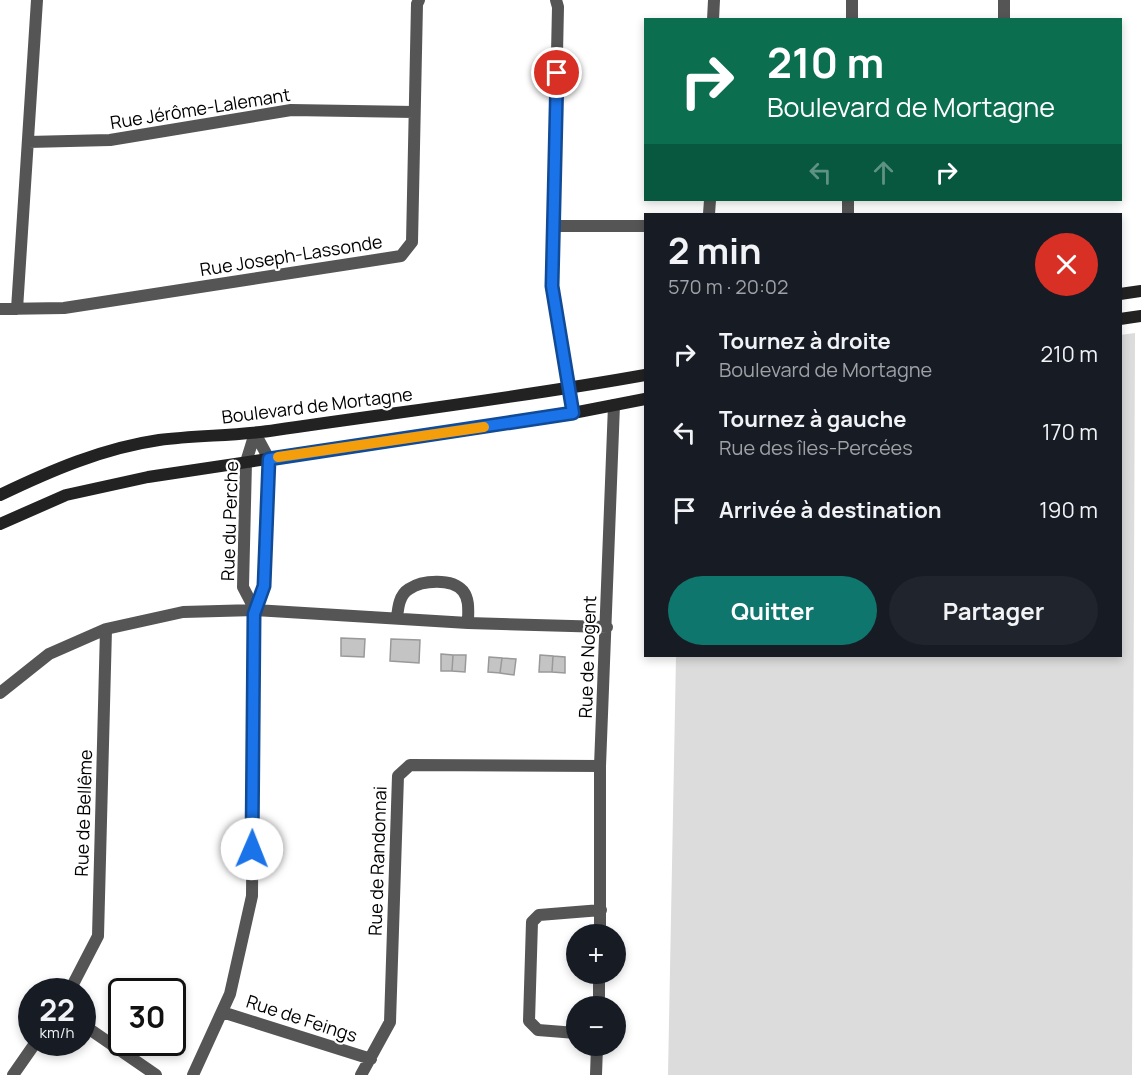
<!DOCTYPE html>
<html lang="fr">
<meta charset="utf-8">
<style>
body{margin:0;font-family:Manrope,sans-serif;background:#20242c;color:#f1f3f6;height:100vh;display:flex;flex-direction:column;font-size:22px;white-space:nowrap}
*{box-sizing:border-box;margin:0}
p{font-size:20px;color:#9ea1a6}
.icon{flex:none;width:33px;height:33px;fill:none;stroke:currentColor;stroke-width:2;stroke-linecap:round;stroke-linejoin:round}
.map{position:relative;flex:1;overflow:hidden}
.side{position:absolute;left:644px;top:213px;width:478px;height:444px;display:flex;flex-direction:column;background:#171b24;border-radius:0px;box-shadow:0 3px 9px #0003}
.side>*{flex:none}
.top-card{position:absolute;left:644px;top:18px;width:478px;height:183px;border-radius:0px;box-shadow:0 3px 9px #0003;background:#0b6e4f;color:#fff;overflow:hidden}
.tools{position:absolute;left:566px;top:924px;display:grid;gap:12px}
.tools a{display:grid;place-items:center;width:60px;height:60px;border-radius:50%;background:#171b24;box-shadow:0 3px 9px #0003;font-size:30px}
.speed{position:absolute;left:18px;top:978px;display:flex;gap:12px;font-size:30px;font-weight:700;text-align:center}
.speed>*{display:grid;place-content:center;width:78px;height:78px;border-radius:50%;background:#171b24;box-shadow:0 3px 9px #0003;line-height:1}
.speed small{font-size:15px;font-weight:400}
.speed .limit{border:3px solid #111;border-radius:9px;background:#fff;color:#111}
.pin{position:absolute;display:grid;place-items:center;width:51px;height:51px;color:#fff;margin:-26px;border:3px solid #fff;border-radius:50%;box-shadow:0 2px 6px #0007}
.me{position:absolute;width:66px;margin:-33px;rotate:1deg;stroke-linejoin:round;filter:drop-shadow(0 0 4px #0008)}
.turn{display:flex;align-items:center;gap:21px;height:126px;padding:0 24px;font-size:27px}
.turn .icon{width:78px;height:78px;stroke-width:2.5}
.turn b{display:block;font-size:42px;line-height:51px}
.lanes{display:flex;align-items:center;height:57px;padding:0 24px;background:#0003;justify-content:center;gap:30px;direction:ltr}
.lanes .off{opacity:.35}
.round{display:grid;place-items:center;flex:none;width:63px;height:63px;border-radius:32px;background:#20242c}
.headline{display:flex;align-items:center;justify-content:space-between;height:102px;padding:0 24px}
h1{font-size:36px;font-weight:700;line-height:45px}
.button{display:flex;gap:12px;margin-top:auto;padding:12px 24px}
.button a{flex:1;height:69px;border-radius:36px;background:#0f766e;color:#fff;font-size:24px;font-weight:700;line-height:69px;text-align:center}
.button a+a{background:#20242c;color:#f1f3f6}
ul{padding:0;list-style:none}
li{display:flex;align-items:center;gap:18px;height:78px;padding:0 24px}
li div{flex:1}
li b{display:block;font-size:22px}
li em{font-style:normal}
.map>svg:first-child{display:block}
</style>
<div class="map">
<svg width="1141" height="1075" viewBox="0 0 1141 1075">
<rect width="100%" height="100%" fill="#fff"/>
<path fill="#dcdcdc" d="M1135 333 1132 1075H668L676 656H1120V335Z"/>
<path fill="#c4c4c4" stroke="#999" stroke-width="1.5" d="M341 638 365 639 364 657 341 656Z
M391 639 420 640 419 663 390 661Z
M441 654 453 655 452 671H441Z
M453 655H466L465 672 452 671Z
M540 655 553 656 552 672H539Z
M553 656 565 657V673L552 672Z
M489 657 502 658 500 673 488 672Z
M502 658 516 659 514 675 500 673Z"/>
<g fill="none" stroke-linecap="round" stroke-linejoin="round">
<path stroke="#555" stroke-width="12" d="M556 0 558 7 552 286 573 413
M1004 0V20
M713 20 714 0
M852 20V0
M28 142 110 140 291 110 414 112
M709 214 710 200
M848 214V200
M553 226H645
M0 309 64 308 401 256 412 242 417 4 419 0
M17 309 37 0
M255 433 246 462 243 587 255 610
M397 618C398 608 399 595 409 589 422 580 452 578 463 591 470 600 468 612 468 623
M0 693 49 654 106 629 183 612 255 610 468 623 607 627
M600 934V766L614 405
M69 992 98 936 106 629
M599 1006V974
M222 1012 371 1059
M82 1024 156 1075
M576 1033 538 1030 529 1021 532 922 539 915 601 910
M13 1075 36 1042
M193 1075 230 994 252 896 254 614 264 586 269 459 255 433
M361 1075 390 1022 398 776 410 765 600 766
M596 1075 597 1046"/>
<path stroke="#222" stroke-width="12" d="M1120 294 1141 291
M1120 319 1141 316
M0 495C50 471 103 448 159 440 197 435 237 436 276 430 399 412 523 397 645 375
M0 524 66 495 148 477 573 413 645 399"/>
</g>
<g fill="none" stroke-linecap="round" stroke-linejoin="round">
<defs>
<path id="route" d="M252 849 254 614 264 586 269 459 573 413 552 286 557 73"/>
</defs>
<use href="#route" stroke="#114b97" stroke-width="15"/>
<use href="#route" stroke="#1a73e8" stroke-width="10"/>
<path stroke="#f59e0b" stroke-width="10" d="M278 457 484 427"/>
</g>
<g text-anchor="middle" dominant-baseline="central" stroke-width="4.5" stroke-linejoin="round" paint-order="stroke">
<g font-size="18" fill="#000" stroke="#fff">
<text transform="translate(200 108) rotate(-9)">Rue Jérôme-Lalemant</text>
<text transform="translate(291 255) rotate(-9)">Rue Joseph-Lassonde</text>
<text transform="translate(317 405) rotate(-7)">Boulevard de Mortagne</text>
<text transform="translate(229 521) rotate(-88)">Rue du Perche</text>
<text transform="translate(587 657) rotate(-88)">Rue de Nogent</text>
<text transform="translate(83 813) rotate(-88)">Rue de Bellême</text>
<text transform="translate(377 861) rotate(-88)">Rue de Randonnai</text>
<text transform="translate(302 1018) rotate(18)">Rue de Feings</text>
</g>
</g>
</svg>
<div class="tools">
<a>+</a>
<a>−</a>
</div>
<div class="speed"><div>22<small>km/h</small></div><div class="limit">30</div></div>
<div class="pin" style="left:557px;top:73px;background:#d93025"><svg class="icon" aria-label="arrive" viewBox="0 0 24 24"><path d="M6 21V4h12l-3 4 3 4H6"/></svg></div>
<svg class="me" style="left:252px;top:849px" viewBox="-20 -20 40 40"><circle r="19" fill="#fff"/><path d="M0-13L10 11 0 6-10 11z" fill="#1a73e8"/></svg>
<div class="top-card">
<div class="turn"><svg class="icon" aria-label="right" viewBox="0 0 24 24"><path d="M7 20v-9h11M14 6l5 5-5 5"/></svg><div><b>210 m</b>Boulevard de Mortagne</div></div>
<div class="lanes"><svg class="icon off" aria-label="left" viewBox="0 0 24 24"><path d="M17 20v-9H6M10 6l-5 5 5 5"/></svg><svg class="icon off" aria-label="ahead" viewBox="0 0 24 24"><path d="M12 20V5M6 11l6-6 6 6"/></svg><svg class="icon" aria-label="right" viewBox="0 0 24 24"><path d="M7 20v-9h11M14 6l5 5-5 5"/></svg></div>
</div>
<section class="side">
<div class="headline"><div><h1>2 min</h1><p>570 m · 20:02</p></div><a class="round" style="background:#d93025;color:#fff"><svg class="icon" aria-label="close" viewBox="0 0 24 24"><path d="M6 6l12 12M18 6L6 18"/></svg></a></div>
<ul>
<li><svg class="icon" aria-label="right" viewBox="0 0 24 24"><path d="M7 20v-9h11M14 6l5 5-5 5"/></svg><div><b>Tournez à droite</b><p>Boulevard de Mortagne</p></div><em>210 m</em></li>
<li><svg class="icon" aria-label="left" viewBox="0 0 24 24"><path d="M17 20v-9H6M10 6l-5 5 5 5"/></svg><div><b>Tournez à gauche</b><p>Rue des îles-Percées</p></div><em>170 m</em></li>
<li><svg class="icon" aria-label="arrive" viewBox="0 0 24 24"><path d="M6 21V4h12l-3 4 3 4H6"/></svg><div><b>Arrivée à destination</b></div><em>190 m</em></li>
</ul>
<div class="button"><a>Quitter</a><a>Partager</a></div>
</section>
</div>
